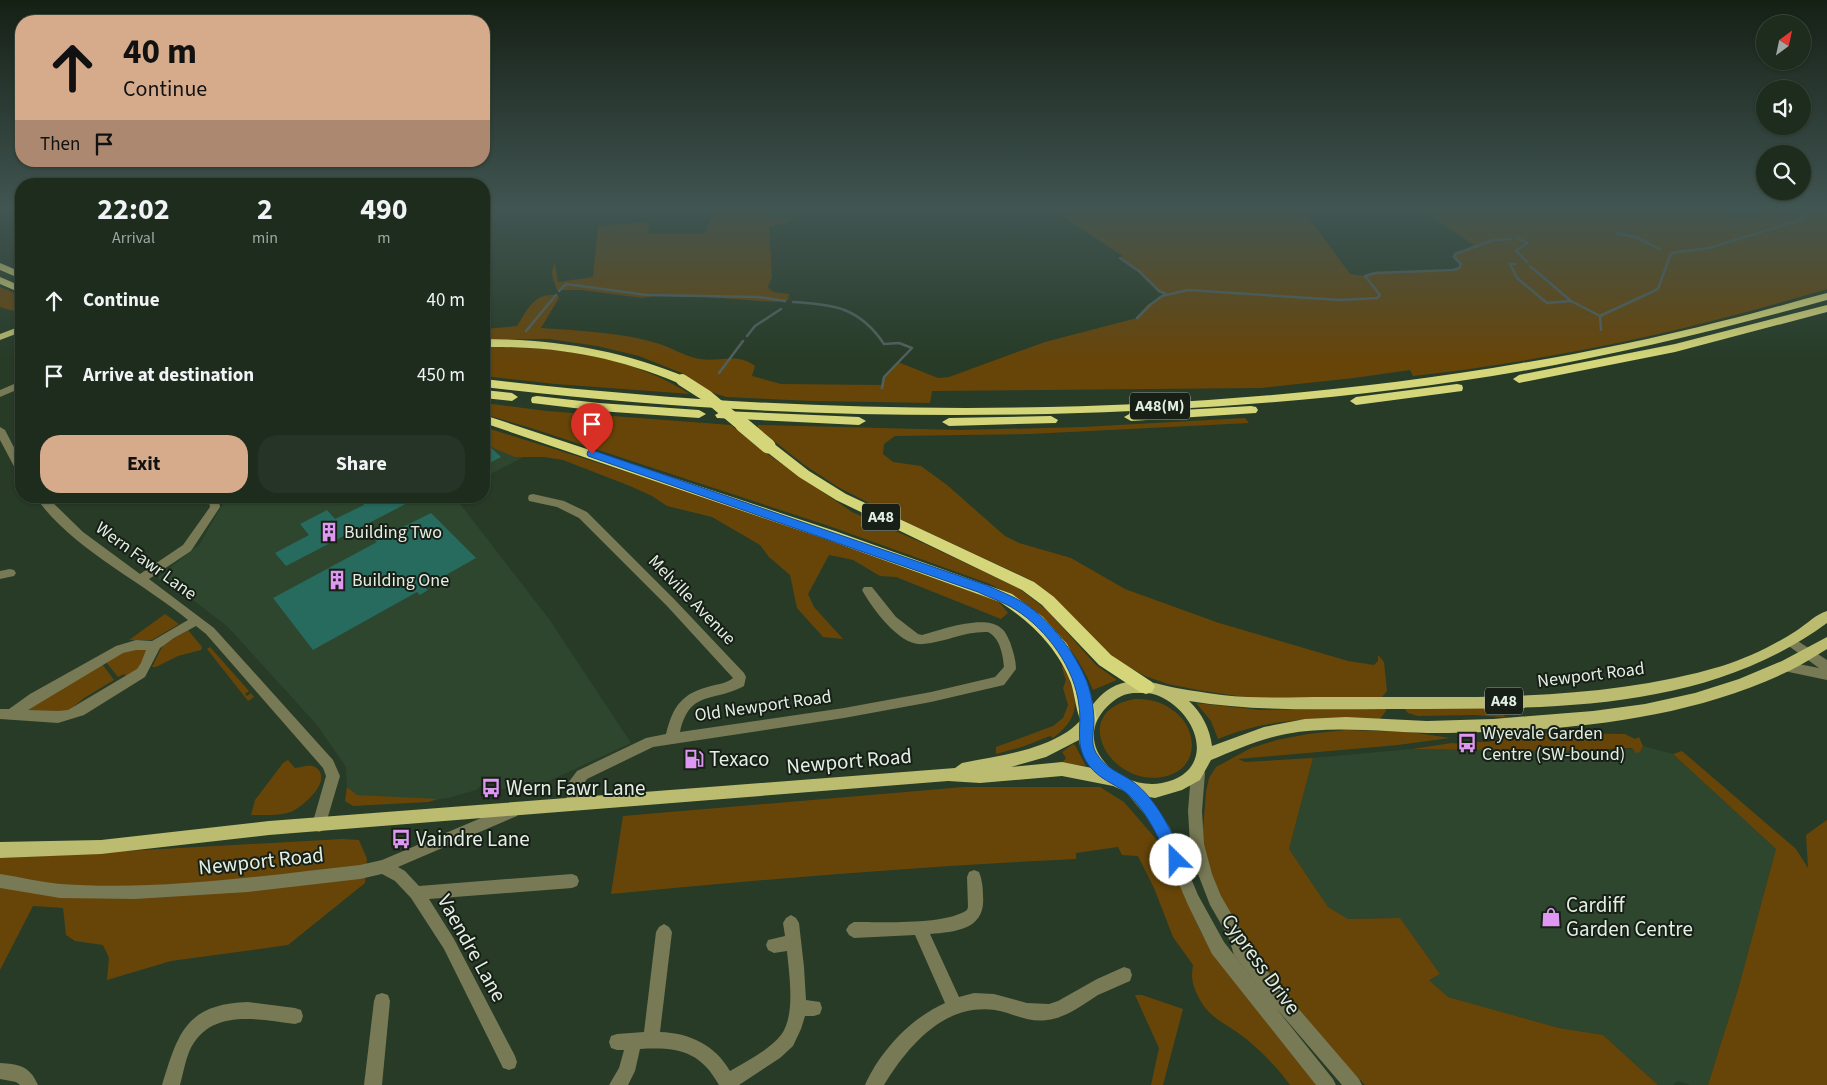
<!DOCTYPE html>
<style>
body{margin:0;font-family:"Source Sans 3",sans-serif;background:#253426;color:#f1f3f6;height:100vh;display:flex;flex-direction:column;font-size:19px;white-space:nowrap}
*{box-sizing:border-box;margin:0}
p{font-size:16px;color:#a0a7a4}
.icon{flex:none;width:28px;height:28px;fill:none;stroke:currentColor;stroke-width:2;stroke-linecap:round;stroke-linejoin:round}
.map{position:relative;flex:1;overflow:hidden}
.details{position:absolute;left:15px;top:178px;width:475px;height:325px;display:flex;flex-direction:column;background:#1d2c1d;border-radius:20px;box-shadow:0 1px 4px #0004,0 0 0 1px #3b483b}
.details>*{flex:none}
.hud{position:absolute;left:15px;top:15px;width:475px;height:152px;border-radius:20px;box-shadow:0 1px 4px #0004,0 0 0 1px #3b483b;background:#d6ab8b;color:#111;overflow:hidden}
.needle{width:32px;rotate:33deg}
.buttons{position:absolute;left:1756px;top:15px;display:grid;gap:10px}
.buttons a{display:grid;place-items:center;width:55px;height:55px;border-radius:50%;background:#1d2c1d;box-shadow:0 1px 4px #0004,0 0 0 1px #3b483b;font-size:25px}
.pin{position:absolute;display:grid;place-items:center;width:42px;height:42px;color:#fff;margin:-51px -21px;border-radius:50% 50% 50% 0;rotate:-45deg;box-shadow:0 0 5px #0007}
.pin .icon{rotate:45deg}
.me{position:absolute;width:55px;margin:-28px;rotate:337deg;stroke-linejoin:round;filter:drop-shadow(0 0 4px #0008)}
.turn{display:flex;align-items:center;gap:18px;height:105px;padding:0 25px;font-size:22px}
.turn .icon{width:65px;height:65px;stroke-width:2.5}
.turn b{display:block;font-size:35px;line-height:42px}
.then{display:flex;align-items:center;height:48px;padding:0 25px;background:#0003;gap:10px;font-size:19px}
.eta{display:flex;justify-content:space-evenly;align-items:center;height:85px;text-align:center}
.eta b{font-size:30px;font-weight:700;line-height:35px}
.cta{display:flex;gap:10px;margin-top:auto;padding:10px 25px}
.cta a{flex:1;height:58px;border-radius:20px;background:#d6ab8b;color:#111;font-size:20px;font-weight:700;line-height:58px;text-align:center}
.cta a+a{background:#253426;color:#f1f3f6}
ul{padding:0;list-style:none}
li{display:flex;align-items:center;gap:15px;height:75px;padding:0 25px}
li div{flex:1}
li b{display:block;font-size:19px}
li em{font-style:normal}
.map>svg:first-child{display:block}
</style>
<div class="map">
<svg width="1827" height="1085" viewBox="0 0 1827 1085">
<rect width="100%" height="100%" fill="#273b27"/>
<path fill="#2e462e" d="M484 438 536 451 484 477Z
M235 496H454L549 619 631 743 536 787 498 789 499 783 483 784 476 790 448 798 430 800 357 795 351 792 347 787 346 767 317 725 228 627 193 600 159 580 158 577 199 545 224 502Z
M1643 746 1673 754 1776 849 1739 986 1708 1085H1690L1678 1081 1673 1085H1658L1603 1035 1559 1028 1448 997 1428 979 1440 974 1400 918 1348 919 1328 907 1289 849 1313 758 1412 749 1557 751 1642 749Z"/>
<path fill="#674509" d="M715 207H760L768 217 791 219 786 223 769 227 772 277 768 287 773 292 789 294 788 300 775 302 665 294 642 298 581 290H557C554 280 549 273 555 263L558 282 593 277 598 226 648 222 649 234 705 233Z
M1067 207H1301L1350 274 1365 276 1375 273 1453 270 1459 268 1461 264 1454 257 1455 254 1474 245 1417 207H1728L1723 209 1743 218 1766 210 1760 207H1785L1803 217 1817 207H1827V289C1692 330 1554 360 1413 376L1410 370 1354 378 1261 388 932 391 930 403 812 401 726 397 711 392 684 374 639 356 597 346 549 339H484V329L517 326C528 309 534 292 558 295L559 298 541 328C581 331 621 332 660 344 672 348 683 355 695 358 716 364 736 351 755 366L752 376 781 384 882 385 884 377 898 362 938 378 949 377 1045 342 1137 318 1147 305 1165 294 1159 291 1140 272 1120 258 1123 256 1054 211Z
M0 287 21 296V313L0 307Z
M484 347C556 346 628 355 690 394L555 384 484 376Z
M484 403 547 411 731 425 760 449 852 512 925 544 1020 589 1048 611 1096 665 1117 680 1093 690C1073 641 1037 608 990 584L829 526 531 428 484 414Z
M1245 418 1249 423 1030 434 895 436 884 444 883 454 893 462 921 466 947 485 1005 536 1019 543 1071 558 1125 589 1219 623 1348 661 1374 665 1378 661V655L1384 662 1387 691 1382 697 1250 698 1198 690 1168 684 1145 676 1120 662 1094 641 1031 580 906 522 838 487 803 464 758 428V425L960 430 1083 427Z
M484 427 700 495 998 601 1008 613 1001 619 896 577 880 576 853 560 829 555 808 594 814 607 843 639 823 637 797 608 790 575 769 557 760 545 743 535 712 517 667 506 652 496 630 486 563 460 544 457H515L489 446 484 447Z
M165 614 179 624 152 640H129Z
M188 630 202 647 201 650 178 656 156 667H152L163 645Z
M141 647 147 651V662L128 678 124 674 118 677 106 662 108 657Z
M210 647 249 691 245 694 247 696 251 693 254 697 248 701 207 649Z
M102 664 114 680 84 698 68 711 29 712 28 709Z
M1063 664C1076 696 1085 714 1053 738L1050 736 1022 747 996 754V747L1053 726 1063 718 1068 705 1063 688 1066 680 1062 668Z
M1135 699C1148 699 1160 701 1171 709 1197 725 1202 766 1167 776 1112 791 1065 711 1135 699Z
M1196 703 1260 710 1385 708 1386 711 1380 719C1321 719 1274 716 1218 739L1211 721Z
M1493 707 1506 717 1512 718 1475 715 1418 716 1408 713 1404 708Z
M1346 730 1410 732 1450 738 1398 745 1238 759 1245 762 1313 758 1289 849 1328 907 1348 919 1400 918 1440 974 1429 980 1448 997 1559 1028 1603 1035 1658 1085H1365L1341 1060 1250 951 1214 885 1202 842 1206 792 1209 778 1216 767 1251 748 1277 740 1308 734Z
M1537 733 1625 734 1635 739 1639 737 1643 746 1640 752 1636 753 1632 748 1557 751 1412 749 1452 743 1473 745 1475 742H1489L1511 735Z
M1073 744 1075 745 1086 766 1062 763 1066 758 1062 752Z
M1682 751 1796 849 1808 868 1806 835 1827 820V1085H1708L1739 986 1776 849 1673 754Z
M288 760 295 768C301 767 310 764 315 767 335 780 302 807 291 812 279 816 264 815 251 815L255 800 283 763Z
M347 787 357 795 438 799 429 802 353 806 345 801Z
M964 787H1100L1124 802 1156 839 1167 865 1178 881 1201 932 1216 957 1323 1085H1290C1277 1067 1262 1052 1245 1038 1225 1022 1208 1019 1197 994 1192 983 1191 977 1193 965L1173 937 1154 888 1138 856 1122 855 1118 847 1076 853V859C921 866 766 879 611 894L623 816Z
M342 839 359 840 367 859 365 883 288 945 171 961 107 980 109 958 103 945 75 941 66 935 63 908 33 906 0 970V858Z
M1135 995H1142L1183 1009 1163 1085H1151L1159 1048Z"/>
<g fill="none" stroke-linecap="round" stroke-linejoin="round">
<path stroke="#50605e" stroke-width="2.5" d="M1617 233 1635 237 1660 249
M1517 238 1527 243 1516 251 1527 262
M1120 258 1140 272 1159 291 1166 294
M1515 264H1510L1517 278 1547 303 1571 301
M1530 266 1571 301 1600 316
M559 291 566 284 647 295 758 297 785 301
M793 302C834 304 860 308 884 344L899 343 912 348 884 377 882 388
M1137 318 1150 305 1162 296 1188 290 1340 300 1377 298 1380 295 1365 276 1375 273 1453 270 1459 268 1461 264 1454 257 1455 254 1494 240 1511 239
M1601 330 1600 316 1658 289 1671 253 1709 248 1797 221 1817 207
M526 331 556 295
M747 336 755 326 781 309
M719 373 743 341"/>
</g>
<path fill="#276a5e" d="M489 446 501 457 484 466V448Z
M356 496H421L286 566 275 553 309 535 300 524 327 510 335 519 364 505Z
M431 513 476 558 425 587 428 590 420 595 417 592 313 650 273 598 377 542 375 541Z"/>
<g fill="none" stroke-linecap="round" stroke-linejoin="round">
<path fill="#787955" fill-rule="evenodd" d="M21 381V388L0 397V390Z
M0 427 5 430 21 461V473L17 472 0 440Z
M533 494 564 501 587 512 675 600 744 673 746 677 744 686C713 703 690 689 680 732L844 708 931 692 995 677 1004 667C1003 655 1000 638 988 632 965 631 946 642 923 644 900 647 872 608 862 590L864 587H872L896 617 918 634 922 635C941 630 986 613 1002 629 1006 632 1008 638 1010 642 1013 651 1016 660 1016 669L1004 685 931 702 844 718 653 747 587 779C579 788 583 798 578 808L573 810 568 808 566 804 568 783 577 771 646 738 666 734C673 706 682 693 711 686 719 684 727 683 733 678L667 606 579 518 557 507 529 501 528 498 529 495Z
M35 496H46L83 532 140 574 183 545 210 507 208 496H218L220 507 191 551 149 579 214 628 333 760 340 776 324 830 319 832 314 830 312 825 326 776 323 768 206 634 196 626 174 638 160 648 145 677 84 715 58 723 0 719V709H9L30 694 116 646 136 640 152 641 188 620C141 581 69 547 35 496ZM136 650H146L141 663 137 669 68 710 58 711 28 710 123 653Z
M10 569 14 570 16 573 14 576 0 579V571Z
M1790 636 1827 660V680L1784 671 1782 667 1784 663 1788 662 1819 668 1786 644 1784 641 1786 638Z
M1198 767 1203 769 1205 773 1202 811 1204 844 1212 874 1221 896 1239 927 1246 944 1285 993 1359 1079 1362 1085H1342L1276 1008 1333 1079 1336 1085H1316L1212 954 1188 905 1159 837 1145 815 1120 785 1122 781 1127 779 1132 781 1155 805 1170 828 1198 895 1224 942 1269 1000 1234 955 1228 936 1210 905 1198 874 1190 844 1188 811 1191 773 1193 769Z
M512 805 517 806 519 811 517 816 398 867 405 871 419 886 572 874 577 876 579 881 577 886 572 888 429 899 454 939 515 1056 517 1062 515 1068 509 1070 503 1068 444 949 411 898 395 881 382 874 360 879 248 892 135 899 60 898 0 888V874C20 877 40 882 60 884 160 891 261 876 360 865L382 860Z
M974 870 979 872C982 879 983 888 983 896 986 929 957 932 930 934L959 997 974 993 994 994 1027 1003 1049 1004 1058 1001 1097 979 1124 967 1130 969 1132 975 1130 981C1119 986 1109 990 1098 995 1082 1005 1066 1018 1047 1020 1028 1023 1013 1013 995 1010 944 1003 908 1046 884 1085H865C880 1051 911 1018 945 1003L915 935 854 938 849 935 846 930 849 925 854 922C882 922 946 925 967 910L968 907 967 877 969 872Z
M791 915 796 918 799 923 804 967 806 1000 820 1002 822 1008 820 1014 814 1016H805L801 1029 793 1046 780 1058 739 1085H719C700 1051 678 1047 640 1049L635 1071 628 1085H609L619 1068 624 1050H617L611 1048 609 1042 611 1036 617 1034 644 1032 656 932 659 927 664 924 669 927 672 932 660 1032C690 1033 715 1045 730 1071 747 1061 768 1051 781 1035 796 1015 789 974 787 951L774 953 768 950 766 945 768 940 785 936 783 923 786 918Z
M382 993 388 995 390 1001 382 1085H364L374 1001 376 995Z
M248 1002 295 1008 301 1010 303 1016 301 1022 295 1024C257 1019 208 1008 189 1052 185 1062 183 1074 180 1085H162C178 1033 186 1004 248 1002Z
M0 1063C19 1064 30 1066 38 1085H20L16 1082 0 1079Z"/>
<path fill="#bbbc6f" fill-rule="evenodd" d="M21 326V332L0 340V334Z
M1827 611V623C1701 715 1541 708 1393 709 1325 709 1257 712 1189 701 1202 713 1210 729 1212 746L1264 727 1305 719 1346 717 1427 721 1493 719 1593 711 1645 704 1695 693 1739 679 1782 661 1827 637V649C1815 656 1803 664 1791 670 1686 721 1563 731 1448 733 1394 734 1339 724 1286 734 1260 739 1235 750 1211 760L1200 780 1182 790 1155 798 1131 794 1113 786 1062 776 980 783 948 781 269 835 101 854 0 858V842L101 840 269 821 955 768 962 763C997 756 1035 752 1067 732 1091 717 1093 689 1127 682 1140 680 1152 682 1163 685 1182 690 1203 692 1222 695 1256 699 1293 697 1327 697 1459 696 1594 704 1722 666 1748 658 1774 645 1796 631 1807 624 1816 614 1827 611ZM1133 693C1142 693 1151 692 1159 696 1200 714 1217 772 1162 783 1122 791 1072 748 1104 710 1112 701 1121 694 1133 693ZM1079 740 1080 746 1092 768 1062 762 1011 767 1046 757Z"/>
<path fill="#d5d679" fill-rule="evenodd" d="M0 263 21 272V279L0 270Z
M0 277 21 286V293L0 284Z
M1827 293V300C1726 328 1625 353 1522 371 1366 398 1206 410 1048 414 859 418 671 410 484 387V379C824 419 1184 421 1522 363 1589 352 1656 338 1722 321 1757 313 1792 302 1827 293Z
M1827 305V312L1675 352 1519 383 1513 379 1519 375 1675 344Z
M484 339C555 339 621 350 686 377L688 380 682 384 678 383C613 356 554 346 484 347Z
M1457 384 1462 385 1463 388 1462 391 1356 405 1350 401 1356 397Z
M484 390 512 393 518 397 512 401 484 398Z
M537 396 599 403 699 410 706 414 699 418 599 411 532 403 531 400 532 397Z
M1251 406 1256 407 1258 410 1256 413 1131 421 1124 417 1131 413Z
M722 411 859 417 866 421 859 425 717 418 715 415Z
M484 415 835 531 1012 594 1043 617 1067 644 1087 682 1097 719 1094 724 1088 726 1082 724C1076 712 1075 696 1071 683 1058 648 1031 622 1000 602L825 539 484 423Z
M1051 416 1058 420 1056 423 949 426 942 422 949 418Z
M768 442 773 443 809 471 846 494 1034 582 1054 597 1111 655 1152 682 1155 687 1152 692 1146 694 1140 692 1099 665 1042 605 1022 590 836 500 799 477 763 449 761 446 763 443Z"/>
<path stroke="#d5d679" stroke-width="12" d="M682 380 707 396 744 427"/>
<path stroke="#d5d679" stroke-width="15" d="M743 425 768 446"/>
</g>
<linearGradient id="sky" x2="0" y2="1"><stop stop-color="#152015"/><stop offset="0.58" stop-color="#415552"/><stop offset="1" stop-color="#415552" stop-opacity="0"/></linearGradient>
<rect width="1827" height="359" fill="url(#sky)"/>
<path fill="#1a73e8" stroke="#114b97" d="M592 450 986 585C999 591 1013 596 1024 603 1053 622 1087 666 1092 701 1093 708 1094 714 1094 720 1094 732 1090 742 1096 753 1106 769 1119 772 1132 781 1157 799 1172 832 1184 860L1181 865 1176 867 1171 865C1160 840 1144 804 1121 789 1108 781 1095 776 1086 761 1075 743 1082 725 1079 706 1075 668 1047 630 1016 610 1004 602 990 598 978 592L588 456 587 454 588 451Z"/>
<defs>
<symbol id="building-bare" viewBox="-9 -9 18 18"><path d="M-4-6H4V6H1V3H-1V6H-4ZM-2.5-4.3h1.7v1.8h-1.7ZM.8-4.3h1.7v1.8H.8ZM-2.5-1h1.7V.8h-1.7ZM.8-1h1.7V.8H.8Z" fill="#de98f2" stroke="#171f16" stroke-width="2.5" paint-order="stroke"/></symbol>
<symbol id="bus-bare" viewBox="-9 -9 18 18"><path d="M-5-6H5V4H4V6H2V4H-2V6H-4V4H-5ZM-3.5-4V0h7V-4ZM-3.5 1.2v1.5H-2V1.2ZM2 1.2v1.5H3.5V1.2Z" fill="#de98f2" stroke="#171f16" stroke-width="2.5" paint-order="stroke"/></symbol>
<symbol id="fuel-bare" viewBox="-9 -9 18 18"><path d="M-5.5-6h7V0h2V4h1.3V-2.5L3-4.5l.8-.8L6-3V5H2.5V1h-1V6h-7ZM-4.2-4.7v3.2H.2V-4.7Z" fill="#de98f2" stroke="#171f16" stroke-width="2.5" paint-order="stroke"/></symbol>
<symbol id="shop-bare" viewBox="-9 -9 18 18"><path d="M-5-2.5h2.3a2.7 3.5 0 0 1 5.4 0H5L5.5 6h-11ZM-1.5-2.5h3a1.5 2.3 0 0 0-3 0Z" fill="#de98f2" stroke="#171f16" stroke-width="2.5" paint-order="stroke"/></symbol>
</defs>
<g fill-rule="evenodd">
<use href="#building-bare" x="315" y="518" width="28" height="28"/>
<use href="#building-bare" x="323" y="566" width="28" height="28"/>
<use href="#bus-bare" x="1453" y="729" width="28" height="28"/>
<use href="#fuel-bare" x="680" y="745" width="28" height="28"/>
<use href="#bus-bare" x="477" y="774" width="28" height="28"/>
<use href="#bus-bare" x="387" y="825" width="28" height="28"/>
<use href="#shop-bare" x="1537" y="903" width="28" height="28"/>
</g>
<g text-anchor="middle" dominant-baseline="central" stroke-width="4" stroke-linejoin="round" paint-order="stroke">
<g fill="#171f16" stroke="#a5b1a5" stroke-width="1">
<rect x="1130" y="392.5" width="60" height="27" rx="4"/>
<rect x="862" y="503.5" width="38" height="27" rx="4"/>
<rect x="1485" y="687.5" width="38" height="27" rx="4"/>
</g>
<g font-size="16" font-weight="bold" fill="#e2efe2">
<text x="1160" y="406">A48(M)</text>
<text x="881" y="517">A48</text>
<text x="1504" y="701">A48</text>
</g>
<g font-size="18" fill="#e2efe2" stroke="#171f16" text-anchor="start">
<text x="344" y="532">Building Two</text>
<text x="352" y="580">Building One</text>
<text x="1482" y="733">Wyevale Garden<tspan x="1482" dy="21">Centre (SW-bound)</tspan></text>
</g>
<g font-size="18" fill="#e2efe2" stroke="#171f16">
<text transform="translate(146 561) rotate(36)">Wern Fawr Lane</text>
<text transform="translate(692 600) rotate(46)">Melville Avenue</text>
<text transform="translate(1591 675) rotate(-7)">Newport Road</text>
<text transform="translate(763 706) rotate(-8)">Old Newport Road</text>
</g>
<g font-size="21" fill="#e2efe2" stroke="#171f16" text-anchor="start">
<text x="709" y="759">Texaco</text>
<text x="506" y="788">Wern Fawr Lane</text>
<text x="416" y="839">Vaindre Lane</text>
<text x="1566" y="905">Cardiff<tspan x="1566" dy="24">Garden Centre</tspan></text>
</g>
<g font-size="21" fill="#e2efe2" stroke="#171f16">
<text transform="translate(849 761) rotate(-5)">Newport Road</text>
<text transform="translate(261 861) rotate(-6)">Newport Road</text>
<text transform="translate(472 948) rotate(61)">Vaendre Lane</text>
<text transform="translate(1261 964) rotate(54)">Cypress Drive</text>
</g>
</g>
</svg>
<div class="buttons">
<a><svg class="needle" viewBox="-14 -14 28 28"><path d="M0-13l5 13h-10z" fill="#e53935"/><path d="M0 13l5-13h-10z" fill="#a0a7a4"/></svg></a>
<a><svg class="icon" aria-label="sound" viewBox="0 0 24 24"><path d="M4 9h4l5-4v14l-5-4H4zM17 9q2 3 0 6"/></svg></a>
<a><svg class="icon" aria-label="search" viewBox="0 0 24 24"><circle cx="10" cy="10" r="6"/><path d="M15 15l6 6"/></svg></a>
</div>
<div class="pin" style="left:592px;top:454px;background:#d93025"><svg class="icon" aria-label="arrive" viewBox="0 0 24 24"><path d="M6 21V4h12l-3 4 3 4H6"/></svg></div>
<svg class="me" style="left:1176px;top:860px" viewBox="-20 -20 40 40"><circle r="19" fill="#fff"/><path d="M0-13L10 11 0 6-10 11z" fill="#1a73e8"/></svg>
<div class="hud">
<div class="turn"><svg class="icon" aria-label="ahead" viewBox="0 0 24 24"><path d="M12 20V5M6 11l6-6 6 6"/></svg><div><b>40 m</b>Continue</div></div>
<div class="then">Then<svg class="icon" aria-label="arrive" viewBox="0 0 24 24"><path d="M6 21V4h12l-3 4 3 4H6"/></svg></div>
</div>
<section class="details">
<div class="eta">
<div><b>22:02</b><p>Arrival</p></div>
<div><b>2</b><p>min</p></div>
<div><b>490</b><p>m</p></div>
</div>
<ul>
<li><svg class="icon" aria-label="ahead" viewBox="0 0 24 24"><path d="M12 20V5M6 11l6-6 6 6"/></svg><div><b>Continue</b></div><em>40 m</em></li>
<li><svg class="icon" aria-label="arrive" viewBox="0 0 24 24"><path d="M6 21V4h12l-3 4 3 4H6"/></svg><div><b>Arrive at destination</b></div><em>450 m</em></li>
</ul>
<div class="cta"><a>Exit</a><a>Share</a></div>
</section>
</div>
